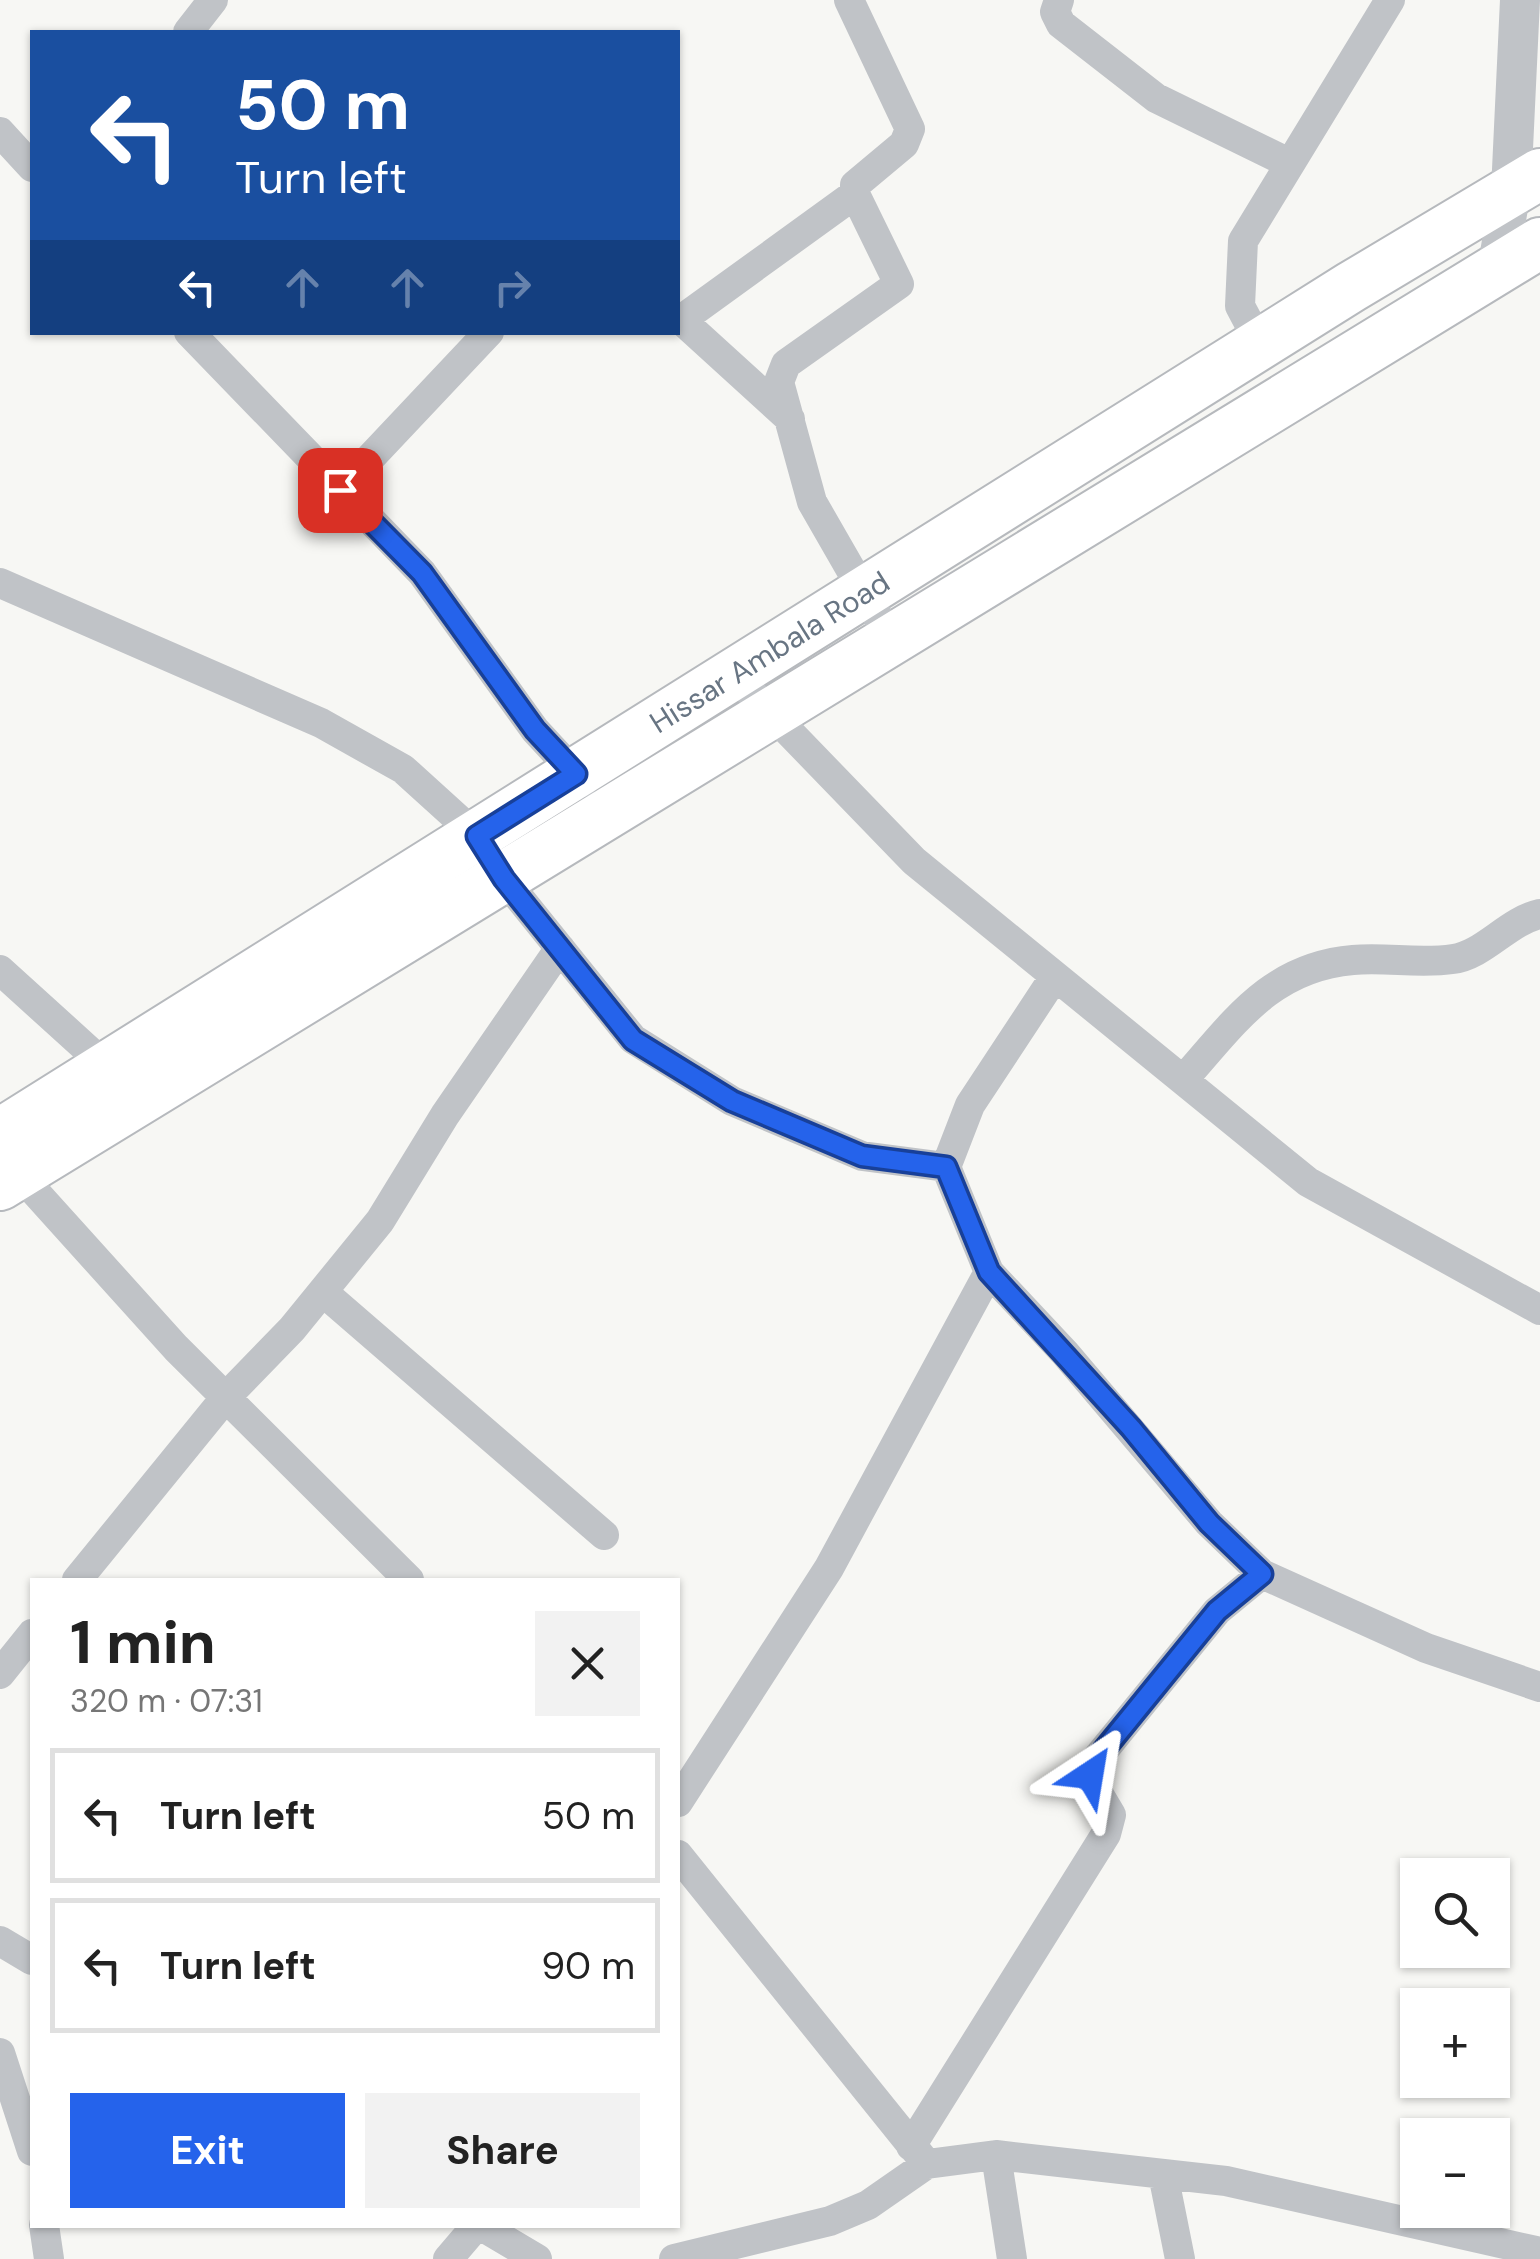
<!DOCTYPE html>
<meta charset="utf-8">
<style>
body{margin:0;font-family:"DM Sans",sans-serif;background:#f2f2f2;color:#222;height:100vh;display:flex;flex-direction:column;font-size:38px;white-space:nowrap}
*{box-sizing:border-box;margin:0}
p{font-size:32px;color:#767676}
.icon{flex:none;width:55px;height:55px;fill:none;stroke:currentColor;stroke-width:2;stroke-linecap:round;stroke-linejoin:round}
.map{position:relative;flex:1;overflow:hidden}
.drawer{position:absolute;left:30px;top:1578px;width:650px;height:650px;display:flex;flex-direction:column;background:#fff;border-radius:0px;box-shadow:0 2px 8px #0004}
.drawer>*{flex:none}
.banner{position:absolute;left:30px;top:30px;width:650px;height:305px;border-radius:0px;box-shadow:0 2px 8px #0004;background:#1a4fa0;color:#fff;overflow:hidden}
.fabs{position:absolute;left:1400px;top:1858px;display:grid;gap:20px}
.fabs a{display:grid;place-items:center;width:110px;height:110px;border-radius:0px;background:#fff;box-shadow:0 2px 8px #0004;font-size:50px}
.pin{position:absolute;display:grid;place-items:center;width:85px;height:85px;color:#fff;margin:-42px;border-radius:20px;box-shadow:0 5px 15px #0006}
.me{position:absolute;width:110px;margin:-55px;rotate:33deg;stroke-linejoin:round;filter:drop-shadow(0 0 8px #0008)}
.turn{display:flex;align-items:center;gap:35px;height:210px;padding:0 40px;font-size:45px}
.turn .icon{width:130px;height:130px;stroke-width:2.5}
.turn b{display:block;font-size:70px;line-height:85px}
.lanes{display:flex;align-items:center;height:95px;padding:0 40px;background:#0003;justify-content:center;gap:50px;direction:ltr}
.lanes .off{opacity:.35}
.round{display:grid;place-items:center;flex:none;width:105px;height:105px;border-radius:0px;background:#f2f2f2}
.headline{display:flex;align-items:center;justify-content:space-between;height:170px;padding:0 40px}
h1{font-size:60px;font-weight:700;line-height:75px}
.cta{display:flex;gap:20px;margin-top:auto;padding:20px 40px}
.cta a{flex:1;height:115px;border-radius:0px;background:#2563eb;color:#fff;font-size:40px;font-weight:700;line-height:115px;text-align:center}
.cta a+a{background:#f2f2f2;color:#222}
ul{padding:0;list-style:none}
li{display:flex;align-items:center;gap:30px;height:135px;margin:0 20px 15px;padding:0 20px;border:5px solid #e0e0e0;border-radius:0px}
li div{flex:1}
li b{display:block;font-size:38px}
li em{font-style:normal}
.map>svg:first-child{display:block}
</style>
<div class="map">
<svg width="1540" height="2259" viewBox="0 0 1540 2259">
<rect width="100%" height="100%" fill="#f7f7f4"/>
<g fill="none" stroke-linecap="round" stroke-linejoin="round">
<defs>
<g id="primary">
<path id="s1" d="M0 1134 1351 287 1540 174"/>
<path d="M0 1185 1540 243"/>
</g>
</defs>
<use href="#primary" stroke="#b6b9bd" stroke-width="54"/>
<path stroke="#c0c3c7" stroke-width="30" d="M849 0 910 129 904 144 855 185V194L899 284 786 364 779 382 812 502 893 643
M1059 0 1055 12 1061 24 1156 98 1289 163
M188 32 213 0
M0 132 32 167
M678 317 790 419
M681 320 855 194
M189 332 422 573 535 730 583 782
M1260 344 1240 306 1243 241 1390 0
M340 490 489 332
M0 583 321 723 403 769 477 836 504 879 633 1039 732 1101 862 1156 946 1167
M734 675 914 861 1308 1182 1540 1310
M0 970 108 1068
M1183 1080C1234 1023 1270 967 1353 960 1386 957 1420 964 1453 959 1484 955 1508 921 1540 914
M10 1164 176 1348 409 1580
M989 1272 1065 1353 1209 1523 1262 1574 1426 1648 1540 1687
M323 1292 604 1535
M77 1580 226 1397 292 1329 380 1221 445 1115 560 948
M0 1674 32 1634
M678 1802 829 1568 989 1272 946 1167 970 1105 1055 976
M678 1855 922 2158
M0 1941 32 1960
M0 2053 32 2151
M911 2146 1106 1834 1111 1815 1092 1783 1090 1767 1217 1611 1262 1574
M996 2155 1012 2259
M1163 2174 1180 2259
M44 2225 49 2259
M480 2225 537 2259
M448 2259 477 2225
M674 2259 830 2221 868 2205 927 2164 996 2155 1226 2181 1540 2252"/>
<path stroke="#c0c3c7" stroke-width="40" d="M1497 270 1511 191 1520 0"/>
<use href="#primary" stroke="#fff" stroke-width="50"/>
</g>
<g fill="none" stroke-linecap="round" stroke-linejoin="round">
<defs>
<path id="route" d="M340 490 422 573 535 730 576 774 477 836 504 879 633 1040 732 1101 862 1156 946 1167 989 1272 1131 1428 1209 1523 1262 1574 1217 1611 1090 1767V1775"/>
</defs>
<use href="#route" stroke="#184099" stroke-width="25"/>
<use href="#route" stroke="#2563eb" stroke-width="18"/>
</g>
<g text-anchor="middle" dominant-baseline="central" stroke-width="10" stroke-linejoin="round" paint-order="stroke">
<g font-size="30" fill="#687583" stroke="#fff">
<text stroke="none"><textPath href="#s1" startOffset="908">Hissar Ambala Road</textPath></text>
</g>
</g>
</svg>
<div class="fabs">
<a><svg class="icon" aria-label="search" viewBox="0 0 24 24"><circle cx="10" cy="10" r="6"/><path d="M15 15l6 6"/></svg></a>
<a>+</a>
<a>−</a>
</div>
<div class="pin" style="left:340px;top:490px;background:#d93025"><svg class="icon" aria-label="arrive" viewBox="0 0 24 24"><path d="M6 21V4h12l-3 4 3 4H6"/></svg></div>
<svg class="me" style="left:1090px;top:1775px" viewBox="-20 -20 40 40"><path d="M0-17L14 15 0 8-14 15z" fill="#2563eb" stroke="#fff" stroke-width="4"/></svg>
<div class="banner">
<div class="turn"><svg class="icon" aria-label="left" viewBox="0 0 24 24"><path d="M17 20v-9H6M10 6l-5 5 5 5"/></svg><div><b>50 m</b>Turn left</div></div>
<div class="lanes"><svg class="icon" aria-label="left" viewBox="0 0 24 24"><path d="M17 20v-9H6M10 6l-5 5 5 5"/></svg><svg class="icon off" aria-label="ahead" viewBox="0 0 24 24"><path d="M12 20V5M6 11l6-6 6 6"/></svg><svg class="icon off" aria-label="ahead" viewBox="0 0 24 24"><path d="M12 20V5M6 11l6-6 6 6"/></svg><svg class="icon off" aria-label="right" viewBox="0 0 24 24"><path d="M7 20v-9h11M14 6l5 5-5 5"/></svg></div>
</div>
<section class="drawer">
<div class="headline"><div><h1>1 min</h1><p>320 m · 07:31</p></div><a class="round"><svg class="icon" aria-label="close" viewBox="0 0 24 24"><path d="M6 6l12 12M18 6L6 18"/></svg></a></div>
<ul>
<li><svg class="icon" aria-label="left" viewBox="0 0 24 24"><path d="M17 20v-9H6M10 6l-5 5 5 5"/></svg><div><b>Turn left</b></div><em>50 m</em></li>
<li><svg class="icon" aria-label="left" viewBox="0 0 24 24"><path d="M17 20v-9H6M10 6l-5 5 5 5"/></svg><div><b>Turn left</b></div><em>90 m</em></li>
</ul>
<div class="cta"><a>Exit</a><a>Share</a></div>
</section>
</div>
